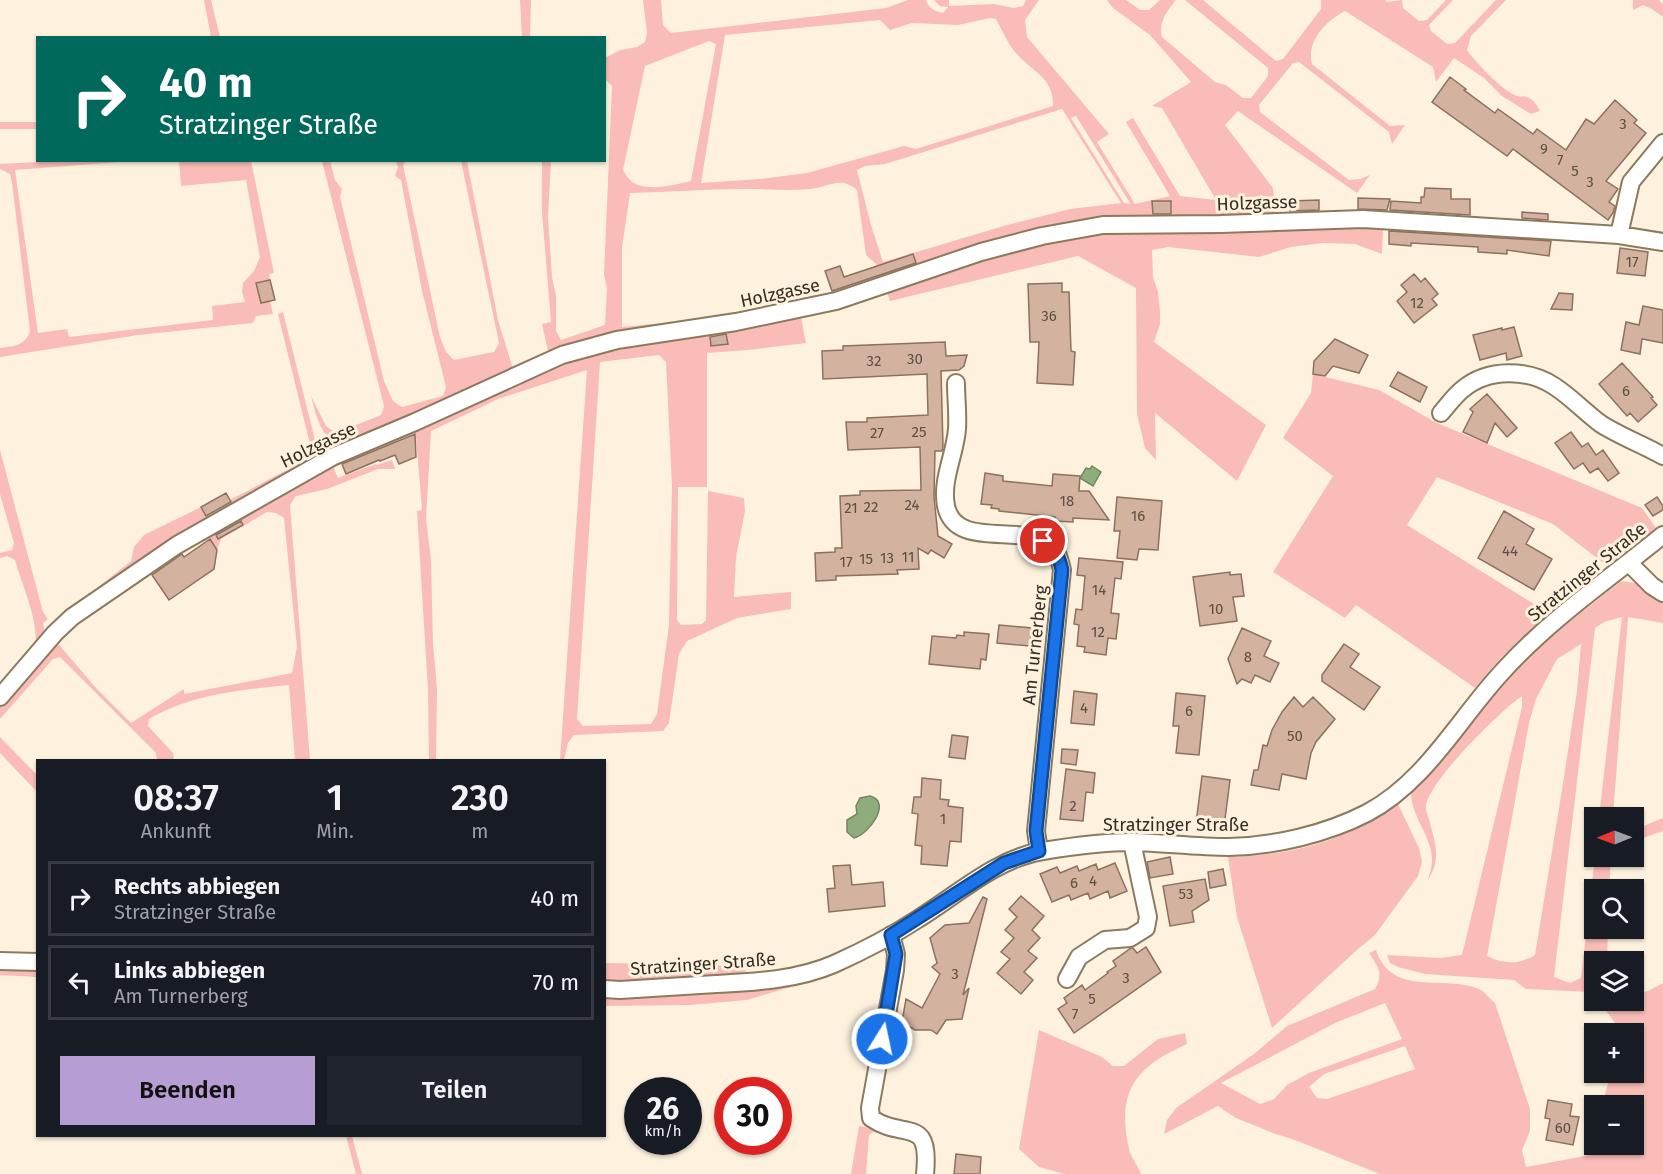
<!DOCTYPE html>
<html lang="de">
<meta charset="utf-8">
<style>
body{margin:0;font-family:"Fira Sans",sans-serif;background:#20242c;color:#f1f3f6;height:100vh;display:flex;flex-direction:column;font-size:22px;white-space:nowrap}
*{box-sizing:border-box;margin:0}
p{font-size:20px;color:#9ea1a6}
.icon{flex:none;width:33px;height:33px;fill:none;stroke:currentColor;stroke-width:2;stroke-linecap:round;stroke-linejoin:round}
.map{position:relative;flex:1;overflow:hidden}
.panel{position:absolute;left:36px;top:759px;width:570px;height:378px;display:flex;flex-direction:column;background:#171b24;border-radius:0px;box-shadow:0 2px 4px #0004}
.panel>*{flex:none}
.hud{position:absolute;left:36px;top:36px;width:570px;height:126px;border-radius:0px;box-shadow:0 2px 4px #0004;background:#00695c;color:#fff;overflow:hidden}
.needle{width:39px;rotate:269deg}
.buttons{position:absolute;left:1584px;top:807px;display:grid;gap:12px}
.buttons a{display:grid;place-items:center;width:60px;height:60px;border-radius:0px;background:#171b24;box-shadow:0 2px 4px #0004;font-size:30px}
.speed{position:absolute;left:624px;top:1077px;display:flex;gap:12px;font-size:30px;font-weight:700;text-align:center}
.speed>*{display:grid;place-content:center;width:78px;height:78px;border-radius:50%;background:#171b24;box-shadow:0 2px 4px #0004;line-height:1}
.speed small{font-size:15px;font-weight:400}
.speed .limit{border:9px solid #d22;background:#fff;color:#111}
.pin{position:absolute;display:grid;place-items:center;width:51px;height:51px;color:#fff;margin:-26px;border:3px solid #fff;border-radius:50%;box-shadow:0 2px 6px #0007}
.me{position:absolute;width:66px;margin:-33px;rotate:10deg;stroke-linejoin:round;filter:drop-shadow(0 0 4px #0008)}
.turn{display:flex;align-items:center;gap:21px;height:126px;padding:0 24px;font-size:27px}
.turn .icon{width:78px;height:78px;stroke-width:2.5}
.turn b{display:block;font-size:42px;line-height:51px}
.eta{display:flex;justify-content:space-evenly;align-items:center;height:102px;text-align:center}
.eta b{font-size:36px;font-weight:600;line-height:42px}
.primary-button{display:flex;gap:12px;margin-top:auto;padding:12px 24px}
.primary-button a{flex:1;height:69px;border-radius:0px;background:#b69ed5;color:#111;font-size:24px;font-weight:600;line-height:69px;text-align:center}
.primary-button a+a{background:#20242c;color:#f1f3f6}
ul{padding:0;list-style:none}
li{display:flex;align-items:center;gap:18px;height:75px;margin:0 12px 9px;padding:0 12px;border:3px solid #363941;border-radius:0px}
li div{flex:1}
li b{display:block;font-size:22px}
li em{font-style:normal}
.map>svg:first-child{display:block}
</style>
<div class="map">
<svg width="1663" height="1174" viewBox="0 0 1663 1174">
<rect width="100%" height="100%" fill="#fef2df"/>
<path fill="#f9bcb7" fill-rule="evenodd" d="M204 0H211L220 37H211Z
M520 0H531L530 37H522Z
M643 0H661L663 25 671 33 886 8 908 0H926C929 9 935 11 943 13L948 7 940 6 934 0H949V6L994 4 1014 8 1023 6 1026 0H1039L1025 20 1027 37 1109 134 1097 142 1135 204 1170 196 1126 122 1133 118 1180 196 1216 200 1162 108 1152 106 1191 82 1150 35 1113 8 1107 0H1126L1140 10H1149L1160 0H1176C1167 11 1158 23 1162 37L1215 82 1226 85 1243 98H1251L1268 76V68L1185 0H1203L1276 61 1283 59 1321 9V0H1385L1387 2 1402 0 1403 8 1419 21 1427 20 1446 0H1453L1429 25 1431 31 1447 44 1455 43 1496 0H1506L1471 36 1467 50C1474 61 1504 92 1517 96 1524 98 1520 95 1527 97 1533 99 1537 105 1540 111L1531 114 1502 96 1484 78 1454 58 1436 82 1433 67 1345 11C1326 21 1306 41 1312 64L1390 126 1405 125 1392 144 1389 132 1299 62 1293 63 1259 105 1260 112 1349 180 1360 179 1370 175 1357 193 1238 111 1225 125 1273 188 1277 229 1383 225 1382 254 1355 244 1323 243 1291 247 1259 257 1168 247 1152 250 1153 277 1158 292 1160 312V324L1154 342 1266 425 1237 481 1155 413 1156 460 1145 448 1137 414 1136 288 1078 256 890 301 876 264 866 255 857 190C839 175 829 188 809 189 788 191 767 189 745 189 707 189 669 192 630 193L622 247V327L734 316 549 356 542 324 551 322 542 212V161H551L548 217 552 277 556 296V331L561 340 605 325 607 288 604 275 612 86 605 79V58L620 50 637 47 645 42 647 33ZM990 18 996 19C1002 30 1008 44 1016 53 1032 72 1054 77 1053 106L916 149 904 146 807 173 759 179 701 183 725 35 880 20 890 30 912 23 958 25ZM709 41 716 44 691 181C674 185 647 192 632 182 629 179 625 174 623 170L645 66ZM1062 109 1121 203 1070 209 1007 225 883 262 871 225 857 170 865 166 885 164ZM1076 116 1130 203V204L1124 203 1071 118Z
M1633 0H1659L1663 4V17L1652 9 1643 5 1633 10Z
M0 122H37V129H0Z
M78 160 133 161 15 170 38 333 67 329 69 337 213 320 212 306 245 302 242 292 243 283 254 271 260 257 246 180 181 186 179 161H251L274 273 269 274 270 280 257 283 261 303 270 301 273 314 256 316 253 323 138 335 0 357V348C14 346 25 346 30 331L12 183 10 174 0 169V164Z
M322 161H330L335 180 342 189 340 197 384 381 393 401 402 407 443 396 446 387 422 291 401 180 395 176 398 167 396 161H406L403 165 440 337 446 352 454 360 494 352 499 343 461 161H467L498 320 514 372 343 445C321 441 316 415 311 396L326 426 336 433 381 415 384 406Z
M283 312 318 452 314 460 233 506 230 500 307 459 310 453V444L278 314Z
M800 313 806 343 748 350 707 353V487H678L677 620 681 625 702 624 706 620 708 491 744 498 745 511 736 557 734 597 791 592V609L737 618 687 641 679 654 669 723 663 731 574 735 568 743 564 760H560L587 370 498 399 431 431 426 519 431 559 433 644 437 689 436 760H429L428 690 417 511 422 510 415 425 564 358ZM659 355 666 362 672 486 669 625 657 714 651 724 583 726 577 719 600 362Z
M1313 374 1379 390 1437 423 1642 508 1656 528 1607 566 1553 524 1437 477 1407 525 1550 614C1521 636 1497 660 1475 688L1356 605 1345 618 1273 572 1333 476 1283 438 1311 393Z
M0 450 43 612 48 619 43 623 45 634 35 652C40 622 23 589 15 560L7 556 0 558V553L12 550 14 543 0 494Z
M392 460 395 469H378L327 489 296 496 290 505 310 760H295L289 685C240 690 192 694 149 719L148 726 173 753 174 760H157L156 753 60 657 53 659 0 719V703L55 640 96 688 131 723 184 689V694L292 673 297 647 284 518 276 513 267 512 221 539 217 550 210 539 211 531 331 462 338 478 376 464 377 465Z
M201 507 208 519 61 621 54 622 131 561 134 547 144 535Z
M1621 581 1635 583 1663 600V623L1628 617 1613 817H1599L1622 617 1604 622 1595 628 1554 977 1570 983 1581 978 1595 857H1611L1609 889 1594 890V928L1608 929 1607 961 1594 962V995L1592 992 1526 989 1514 980 1425 974 1398 967 1390 963 1387 955 1440 958 1462 955 1522 707V696C1501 710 1428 782 1426 806 1425 810 1428 815 1429 819 1435 844 1442 857 1428 880 1429 874 1432 868 1432 862 1433 838 1412 818 1411 794 1448 758 1476 715 1509 677 1542 641 1583 612 1621 581ZM1581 644 1577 691 1562 790 1535 955C1518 965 1504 964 1487 956L1529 723 1536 699 1557 659Z
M0 737 37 775V792L0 753Z
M1398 804 1419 848 1422 862 1418 876 1375 935 1358 949 1272 1028 1237 917 1228 857C1294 855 1343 842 1398 804Z
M1663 818V831L1634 841V830Z
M1376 950C1392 999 1446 973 1481 990 1486 993 1490 999 1495 1003L1530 1109V1131L1522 1150 1526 1167 1590 1155 1594 1138V1144H1634V1106L1602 1105 1611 1073 1634 1072V1034L1620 1033 1621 1031 1599 1001 1634 1000V994L1648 991 1663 983V1174H1380L1295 1140 1273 1133 1236 1118 1218 1106 1164 1134 1167 1120 1176 1108 1254 1054 1287 1026 1375 989C1384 973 1378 967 1369 953ZM1385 1003 1402 1039 1309 1073 1287 1085 1274 1099 1260 1104 1221 1083 1335 1023ZM1405 1046 1415 1069 1327 1099 1317 1098 1309 1087 1324 1074Z
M605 963 745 966 746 974 620 982H605Z
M0 967 37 968V977L0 975Z
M794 986 747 1000 690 1005 605 1006 604 997 748 991Z
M1039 1030 1102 1057 1113 1066H1124L1158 1039 1185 1033 1187 1044C1136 1067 1116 1090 1129 1149 1131 1157 1138 1166 1141 1174H1065L1039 1167 1019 1149Z
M859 1126 877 1129 869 1135 866 1174H851Z
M346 1136H352L362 1174H356Z"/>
<path fill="#8fad7c" stroke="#748761" stroke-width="1.5" d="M1092 466 1101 472 1093 486 1080 478 1086 468 1090 469Z
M870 796C893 802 868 835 854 838L847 832V820L857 814 856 806 860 798Z"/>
<path fill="#d3b2a0" stroke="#8e705f" stroke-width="1.5" d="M1450 77 1466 89 1464 90 1495 113 1498 109 1533 134 1537 129 1566 150 1586 119 1594 124 1615 100 1637 120 1634 123 1646 133 1606 181 1618 189 1609 202 1615 206 1613 213 1608 220 1513 149 1507 156 1432 102Z
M1425 188 1451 189V199H1470V215L1390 210 1391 201 1421 203V197H1424Z
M1358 198 1390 199 1387 210 1358 209Z
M1319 200V210L1290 211V201Z
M1152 201H1171V214H1153Z
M1522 212 1548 214V220L1522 218Z
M1389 231 1551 241 1549 256 1507 250V254L1478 252V247L1411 243V246L1389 244Z
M1620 248 1648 252 1645 276 1617 273Z
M913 254 916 263 832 291 825 271 840 266 844 277Z
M1414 274 1421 282 1425 278 1438 294 1432 299 1437 305 1414 323 1397 301 1407 292 1401 285Z
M270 280 275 300 261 303 256 283Z
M1062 283V292H1069L1071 351 1075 352 1073 385 1037 383 1039 342H1030L1028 284Z
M1559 293 1573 294 1572 310 1551 309Z
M1643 306 1663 310V343L1642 339 1640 354 1621 350 1626 322 1639 325Z
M1514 327 1522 356 1507 360 1506 353 1480 360 1473 335 1502 328V330Z
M726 334 728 344 711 346 710 337Z
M1335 339 1368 355 1359 373 1333 366 1325 376 1313 374 1314 361Z
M945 342 946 356 967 355 964 366 959 370 941 371 943 446 942 451H935L934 497 938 536 952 544 944 558 931 550 928 554 918 548 919 569 897 570 898 574 836 576V580L816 581 815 553 835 552V548H842L840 496 860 495V491L921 490 920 447 848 450 846 422H867V418L928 415 927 374 823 379 822 351 843 350V346Z
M1622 363 1653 397 1651 398 1657 405 1638 422 1630 413 1627 416 1599 384Z
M1398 372 1427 387 1420 402 1390 386Z
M1487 394 1517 428 1507 437 1495 423 1487 443 1463 432 1473 412 1470 409Z
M1571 432 1582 447 1588 443 1596 455 1603 450 1619 473 1608 481 1598 468 1590 473 1583 463 1574 469 1555 443Z
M415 434 416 457 399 464 395 455 380 461 379 460 346 474 342 464Z
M985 473 1003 476V481L1052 486 1053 474 1080 476 1079 491H1089L1109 520 1073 518V522L1054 521 1055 517 999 511V509L991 508 992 505 981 504Z
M226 493 231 502 206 516 201 507Z
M1117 497 1162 501 1158 550 1139 549 1137 560 1117 558 1120 531H1114Z
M1657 497 1663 506V510L1653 516 1645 505Z
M1504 511 1534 529 1526 544 1552 559 1534 590 1478 558Z
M241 521 243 525 218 539 216 535Z
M210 539 217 550 214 569 169 600 152 575 182 554 184 557Z
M1079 558 1123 562 1121 579 1115 578 1111 613 1119 614 1116 639 1108 638 1106 655 1084 652 1085 647 1077 646 1079 625 1074 624 1076 609 1082 610 1085 576 1077 575Z
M1230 572V575L1241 574 1244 596 1233 597 1237 621 1200 626 1193 577Z
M999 625 1032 628 1030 646 997 643Z
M1242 628 1271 641 1264 656 1279 663 1270 682 1255 675 1251 683 1242 679 1237 684 1228 659Z
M964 632 989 634 986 660 981 659 980 669 929 664 932 636 956 638 957 635 964 636Z
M1344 644 1359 654 1350 667 1380 687 1364 710 1322 681V675Z
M1074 691 1097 694 1094 725 1071 723Z
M1176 693 1205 696 1199 755 1176 753 1179 726H1173Z
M1294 697 1303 707 1313 697 1335 719 1316 742 1311 753 1306 779 1282 774 1279 790 1251 785 1254 770H1258L1263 745 1267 746 1272 730 1282 712Z
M952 735 968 737 965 759 949 757Z
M1062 749 1078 750 1076 765 1061 763Z
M1066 769 1095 773 1093 793 1086 792 1083 821 1060 819Z
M1202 776 1230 780 1224 827 1196 823Z
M922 778 941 780 940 799 949 800 948 806 963 808 961 842 950 841 947 866 921 864 922 846 915 845 918 814 912 813 914 797H921Z
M1170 857 1173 874 1150 878 1147 862Z
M1115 863 1127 891 1110 898 1108 891 1090 899 1088 893 1071 900 1069 895 1052 902 1040 874 1057 867 1060 873 1077 866 1079 871 1096 864 1098 870Z
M850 865 852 885 883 882 885 906 829 912 827 889 835 888 833 866Z
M1223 869 1226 885 1210 888 1208 872Z
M1205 879 1209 900 1192 911 1194 922 1170 926 1163 886Z
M1021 896 1044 916 1032 930 1040 938 1028 951 1037 958 1024 972 1033 980 1021 994 997 973 1010 959 1001 952 1014 938 1005 930 1017 917 1009 909Z
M983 897 987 899 963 995 969 988 962 1019 946 1020 937 1034 931 1030H915L902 1022 906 999 922 1008 940 974 932 967 937 963 930 938 945 925 969 923Z
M1146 947 1161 972 1074 1033 1058 1009 1067 1003 1064 998 1082 985 1085 990 1108 973 1107 972 1116 966 1113 961 1131 948H1133L1137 953Z
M1548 1100 1572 1104 1570 1116 1579 1117 1573 1145 1546 1140 1550 1119 1545 1118Z
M956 1154 981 1157 980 1174H954Z"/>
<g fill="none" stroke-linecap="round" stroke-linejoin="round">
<defs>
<path id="street" d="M1619 235 1631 182 1663 143
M956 383C956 398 958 414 957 429 955 455 941 480 946 506 956 553 1029 519 1054 549 1059 555 1060 562 1062 570L1036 831 1039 851
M1441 413C1448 405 1455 395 1463 389 1488 368 1528 369 1554 386 1571 397 1585 412 1601 424 1620 436 1643 445 1663 456
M1629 563 1652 586 1663 593
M0 697 55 633 72 617 177 545 332 457 415 422 562 355 617 340 736 322 836 301 981 252 1042 236 1103 225 1221 224 1363 219 1619 235 1663 242
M891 935 896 954 895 970 870 1108 871 1118C904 1141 931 1114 925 1174
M0 961 38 962
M1067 979 1079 957 1105 940 1130 938 1146 928 1148 917 1132 842
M604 989 620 990C652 988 684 986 716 984 755 982 797 980 834 964 863 951 892 936 918 919 957 895 997 858 1043 851 1073 846 1103 842 1133 842 1165 843 1197 847 1229 847 1275 846 1326 834 1367 813 1426 782 1459 718 1503 671 1550 619 1609 579 1663 535"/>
</defs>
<use href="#street" stroke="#8c7a5e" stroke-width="20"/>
<use href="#street" stroke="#fff" stroke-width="16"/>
</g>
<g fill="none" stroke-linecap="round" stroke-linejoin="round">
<defs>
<path id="route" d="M882 1039 896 954 891 935 1004 863 1039 851 1036 831 1062 570C1059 556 1055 549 1043 541"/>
</defs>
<use href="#route" stroke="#114b97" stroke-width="15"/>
<use href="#route" stroke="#1a73e8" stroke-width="10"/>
</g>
<g text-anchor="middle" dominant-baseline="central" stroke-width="6" stroke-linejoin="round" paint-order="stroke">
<g font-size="15" fill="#5d4f42">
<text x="1623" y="124">3</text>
<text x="1544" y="149">9</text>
<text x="1560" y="160">7</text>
<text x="1575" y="171">5</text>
<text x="1590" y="182">3</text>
<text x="1632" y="262">17</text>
<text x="1417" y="303">12</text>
<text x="1049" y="316">36</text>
<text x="915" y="359">30</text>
<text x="874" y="361">32</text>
<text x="1626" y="391">6</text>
<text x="919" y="432">25</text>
<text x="877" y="433">27</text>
<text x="1067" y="501">18</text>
<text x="912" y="505">24</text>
<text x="871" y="507">22</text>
<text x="851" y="508">21</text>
<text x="1138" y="516">16</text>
<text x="1510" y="551">44</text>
<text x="908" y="557">11</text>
<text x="887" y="558">13</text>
<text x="866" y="559">15</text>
<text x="846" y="562">17</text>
<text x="1099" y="590">14</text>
<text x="1216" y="609">10</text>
<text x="1098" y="632">12</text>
<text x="1248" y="657">8</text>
<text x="1084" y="708">4</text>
<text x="1189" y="711">6</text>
<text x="1295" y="736">50</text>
<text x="1073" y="806">2</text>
<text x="943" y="819">1</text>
<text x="1093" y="881">4</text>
<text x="1074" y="883">6</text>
<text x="1186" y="894">53</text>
<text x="955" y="974">3</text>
<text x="1126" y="978">3</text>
<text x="1092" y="999">5</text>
<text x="1075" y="1014">7</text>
<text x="1563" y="1128">60</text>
</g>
<g font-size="18" fill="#362e23" stroke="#fef2df">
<text transform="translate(1257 203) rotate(-2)">Holzgasse</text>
<text transform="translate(780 293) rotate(-12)">Holzgasse</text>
<text transform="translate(318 445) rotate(-26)">Holzgasse</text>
<text transform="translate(1587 572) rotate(-39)">Stratzinger Straße</text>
<text transform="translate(1035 645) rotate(-84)">Am Turnerberg</text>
<text x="1176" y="825">Stratzinger Straße</text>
<text transform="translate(703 964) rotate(-4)">Stratzinger Straße</text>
</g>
</g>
</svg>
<div class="buttons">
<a><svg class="needle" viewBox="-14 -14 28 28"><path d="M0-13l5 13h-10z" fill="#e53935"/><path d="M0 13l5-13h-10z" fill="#9ea1a6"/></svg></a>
<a><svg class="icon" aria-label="search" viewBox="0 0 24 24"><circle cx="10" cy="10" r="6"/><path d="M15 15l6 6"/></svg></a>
<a><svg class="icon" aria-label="layers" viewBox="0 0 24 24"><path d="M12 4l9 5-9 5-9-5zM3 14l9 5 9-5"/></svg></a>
<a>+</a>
<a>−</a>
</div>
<div class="speed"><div>26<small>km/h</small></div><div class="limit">30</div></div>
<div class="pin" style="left:1043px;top:541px;background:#d93025"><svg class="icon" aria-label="arrive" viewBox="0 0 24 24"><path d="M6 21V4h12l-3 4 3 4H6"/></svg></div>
<svg class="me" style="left:882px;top:1039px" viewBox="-20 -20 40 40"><circle r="17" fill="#1a73e8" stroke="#fff" stroke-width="3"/><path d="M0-11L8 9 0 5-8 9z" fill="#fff"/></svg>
<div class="hud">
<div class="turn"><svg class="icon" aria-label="right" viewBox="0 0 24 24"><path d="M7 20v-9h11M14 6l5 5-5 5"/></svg><div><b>40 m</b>Stratzinger Straße</div></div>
</div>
<section class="panel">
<div class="eta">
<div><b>08:37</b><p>Ankunft</p></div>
<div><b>1</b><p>Min.</p></div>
<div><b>230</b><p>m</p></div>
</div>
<ul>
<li><svg class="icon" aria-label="right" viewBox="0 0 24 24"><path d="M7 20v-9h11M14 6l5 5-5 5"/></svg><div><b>Rechts abbiegen</b><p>Stratzinger Straße</p></div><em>40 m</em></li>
<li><svg class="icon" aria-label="left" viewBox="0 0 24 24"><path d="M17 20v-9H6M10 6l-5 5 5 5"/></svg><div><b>Links abbiegen</b><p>Am Turnerberg</p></div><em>70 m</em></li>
</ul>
<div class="primary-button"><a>Beenden</a><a>Teilen</a></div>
</section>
</div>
